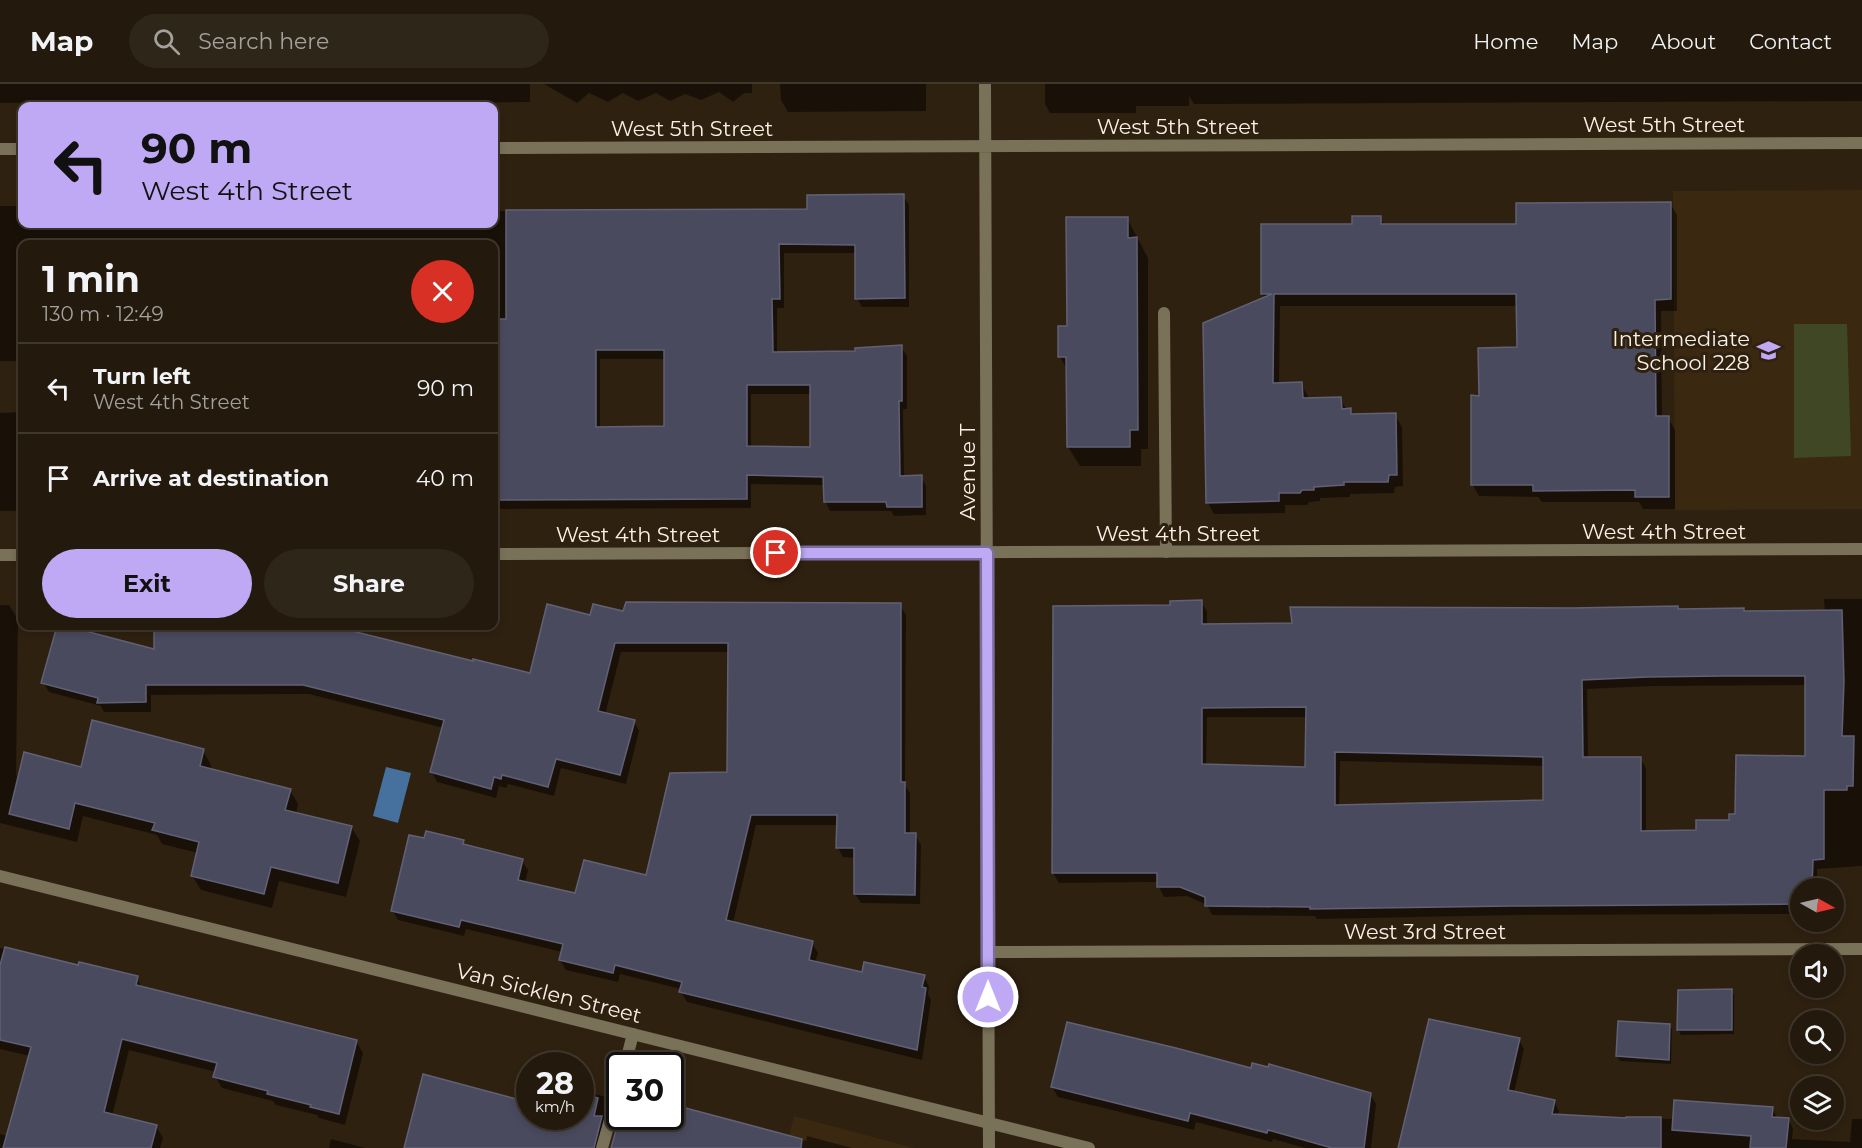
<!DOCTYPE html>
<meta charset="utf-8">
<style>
body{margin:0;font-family:Montserrat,sans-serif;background:#2f261a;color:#f1f3f6;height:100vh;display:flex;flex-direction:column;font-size:22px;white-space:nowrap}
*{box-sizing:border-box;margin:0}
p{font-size:20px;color:#a3a09d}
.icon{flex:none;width:33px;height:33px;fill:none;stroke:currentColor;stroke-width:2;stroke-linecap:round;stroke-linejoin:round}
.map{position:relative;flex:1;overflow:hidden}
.drawer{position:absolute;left:18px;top:156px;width:480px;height:390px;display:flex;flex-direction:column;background:#23190c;border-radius:12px;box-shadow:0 3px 9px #0003,0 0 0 2px #40382d}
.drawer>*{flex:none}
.top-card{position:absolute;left:18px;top:18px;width:480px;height:126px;border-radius:12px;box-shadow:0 3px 9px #0003,0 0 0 2px #40382d;background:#bfa9f4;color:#111;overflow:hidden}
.needle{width:39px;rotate:98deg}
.buttons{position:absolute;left:1790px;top:794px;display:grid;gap:12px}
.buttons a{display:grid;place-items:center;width:54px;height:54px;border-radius:50%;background:#23190c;box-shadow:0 3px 9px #0003,0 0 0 2px #40382d;font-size:30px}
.speed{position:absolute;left:516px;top:968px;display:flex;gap:12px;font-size:30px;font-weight:700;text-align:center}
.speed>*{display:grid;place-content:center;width:78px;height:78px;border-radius:50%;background:#23190c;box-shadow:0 3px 9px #0003,0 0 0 2px #40382d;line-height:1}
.speed small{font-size:15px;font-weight:400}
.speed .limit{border:3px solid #111;border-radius:9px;background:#fff;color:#111}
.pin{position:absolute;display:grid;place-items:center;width:51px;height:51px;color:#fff;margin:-26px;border:3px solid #fff;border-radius:50%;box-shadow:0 2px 6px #0007}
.me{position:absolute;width:66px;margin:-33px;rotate:0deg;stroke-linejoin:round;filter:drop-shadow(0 0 4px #0008)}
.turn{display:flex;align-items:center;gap:21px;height:126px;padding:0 24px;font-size:27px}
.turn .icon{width:78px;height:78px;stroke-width:2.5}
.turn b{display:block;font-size:42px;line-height:51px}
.round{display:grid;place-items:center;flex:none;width:63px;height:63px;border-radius:32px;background:#2f261a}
.headline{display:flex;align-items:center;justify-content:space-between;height:102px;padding:0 24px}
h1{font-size:36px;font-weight:700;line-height:45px}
.action{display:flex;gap:12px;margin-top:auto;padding:12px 24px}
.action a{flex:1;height:69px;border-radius:36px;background:#bfa9f4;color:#111;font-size:24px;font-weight:700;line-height:69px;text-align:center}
.action a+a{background:#2f261a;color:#f1f3f6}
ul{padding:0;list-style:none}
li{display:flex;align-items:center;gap:18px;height:90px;padding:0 24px;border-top:2px solid #40382d}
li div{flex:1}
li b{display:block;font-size:22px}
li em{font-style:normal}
header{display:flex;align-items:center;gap:36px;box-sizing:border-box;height:84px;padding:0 30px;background:#23190c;border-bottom:2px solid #40382d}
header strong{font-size:28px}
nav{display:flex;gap:33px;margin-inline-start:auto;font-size:21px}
.search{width:420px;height:54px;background:#2f261a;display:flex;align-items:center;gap:15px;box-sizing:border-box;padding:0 21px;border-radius:33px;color:#a3a09d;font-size:22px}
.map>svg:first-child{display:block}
</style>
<header>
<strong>Map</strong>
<div class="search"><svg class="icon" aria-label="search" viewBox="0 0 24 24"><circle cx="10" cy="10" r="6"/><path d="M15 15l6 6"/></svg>Search here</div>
<nav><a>Home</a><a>Map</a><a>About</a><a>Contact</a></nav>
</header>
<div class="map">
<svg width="1862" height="1064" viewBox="0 0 1862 1064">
<rect width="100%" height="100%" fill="#2f2110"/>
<path fill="#3a2811" d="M1862 106V425L1675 426 1673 107Z
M794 1032 914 1064H786Z"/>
<path fill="#404725" d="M1794 240H1847L1851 372 1794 374Z"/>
<path fill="#46719e" d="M386 683 411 689 398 739 373 732Z"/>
<path fill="#0007" fill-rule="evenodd" d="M0 0H530V18L449 19 447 16H390L0 19Z
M544 0H752V9H744L733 18 719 8 701 16 685 10 670 17 656 9 638 17 623 9 608 18 589 9 577 19Z
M780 0H926V27L788 28 781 16Z
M1045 0H1862V17L1194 20 1189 12V22H1136V29H1050L1045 20Z
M903 112 909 121V223H862L857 214V169H784V224H777V269H857L901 263 907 272V325H903L904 393H921L926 402V431L894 432 891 427H830L825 417V401L751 400V424L494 425V160H22V277H0V122H22V140H494V127H809ZM600 275H666V344H600ZM751 310H812V364H751Z
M1670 119 1677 131V227H1661L1662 334H1668L1675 346V425H1643L1639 418H1542L1538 413 1479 412 1472 400 1480 313 1519 265 1518 222H1280L1279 300H1301L1308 312V316L1340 315 1347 326H1350L1353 331H1395L1402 343 1403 402 1395 403 1394 409 1350 410V413L1320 414V417L1309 418 1307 421H1285V429L1214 430 1208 419 1265 214 1262 210 1353 141 1380 134 1385 141H1517Z
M1127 134 1148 174V365H1141V382H1080L1068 363V287L1060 273 1068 244Z
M22 328V427H0V329Z
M1824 515H1862V782L1817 785V804H1800V830L1517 831 1317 835 1315 832 1212 831 1207 821 1187 812 1164 813 1159 803V798L1059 799 1053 789 1054 523 1172 522 1201 518 1207 527V542L1294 541 1571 526 1678 524 1679 526 1745 529 1825 528ZM1807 601V673L1731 737 1698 748H1646V684L1640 674 1588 675 1587 605 1653 602ZM1207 633H1307L1306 684 1206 682ZM1340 677 1544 682V717L1339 722Z
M0 521H9L18 535 16 694 24 670 82 684 203 667 211 681 210 686 290 706 298 720 296 730 351 743 360 757 346 813 279 797 272 824 201 806 192 792 198 769 162 760 157 751 83 732 77 758 0 739Z
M900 521 906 531 905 701 910 709V751H915L921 761 920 820 861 819 855 810 856 774 843 773 838 764V741H756L733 839 812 859 818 869 815 879 863 890 924 893 929 902 928 910 931 916 922 976 687 918 681 908V905L620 890 618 898 566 886 560 876 562 868 466 845 464 852 398 836 392 826 425 756 463 757 466 763 522 777 528 786 525 799 576 811 647 793 729 689V568H621L605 631 634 637 639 647 626 700 561 684 554 712 508 700 506 704 499 702 496 714 437 698 432 688 444 644 309 610 151 611V628H104L101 622 49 608 43 598 58 542 156 567V542H338V545L531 591 591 533 624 529Z
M0 864 137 894 142 904 356 957 363 969 345 1041 319 1034 317 1031 276 1021 273 1017 222 1004 215 992 216 988 129 966 112 1032 156 1042 163 1054 160 1064H0V1050L8 1052 30 972 0 965Z
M1731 906 1734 911V950L1681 951 1678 946Z
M1670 941 1672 946 1671 980 1620 977 1617 972Z
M1519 956 1524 965 1514 1009 1554 1017 1559 1027 1558 1032 1674 1035 1772 1024 1777 1034 1788 1035 1793 1045 1792 1055 1850 1058 1852 1035H1862V1064H1399Z
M1252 986 1370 1010 1376 1020 1371 1064H1305L1273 1055 1272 1058 1196 1038 1194 1046 1058 1013 1052 1003Z
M580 1007 607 1013 614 1025 603 1064H405L530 1032H580Z
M670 1022 806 1057 807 1052 852 1064H612L621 1032H670Z
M331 1055 365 1064H329Z"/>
<path fill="#4a4a5f" stroke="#606076" stroke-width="1.5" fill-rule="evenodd" d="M904 110 905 214 855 215V161L779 160 780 215H772L773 268 855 267V264L902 261V317H899L900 392 922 391V423H887L886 418H824L823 393 747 391V415L494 416V235H506V126L807 125V111ZM596 266H664V342L596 343ZM747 301H810V363L747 362Z
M1671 118V215L1655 216 1656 332H1669V413H1635V406L1533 407V401H1471V311L1479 312 1478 264 1517 263 1516 210H1274L1273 299 1302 298 1303 314 1341 313 1342 325 1351 324V330L1396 329 1397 391H1389L1388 398H1344V401L1314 403V406H1302L1300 409H1279V417L1206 419 1203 239 1272 210H1261V140H1352V132H1381V140H1516V119Z
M1066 133H1128V154L1137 153 1138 346H1130V363H1067L1066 273H1058V242H1067Z
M1202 516V540L1292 539 1290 523 1571 524 1678 522V525L1744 524V527L1842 526 1844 597 1842 652H1854L1853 702H1847V706H1824V775L1813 776 1812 804H1800V820L1511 822 1310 825V823L1205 822V813L1180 803H1157V789H1052L1053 522 1170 521V517ZM1722 592H1805V672L1736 671 1735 730H1729V736H1696V746L1641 747V673H1583L1582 596 1647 593ZM1306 623 1305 683 1202 680V624ZM1335 668 1543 673V716L1335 721Z
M626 518 901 519V698H905V749H916L915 811 854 810V764H836L837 731H751L726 836 813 857 809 876 862 888 864 878 925 891 922 903 926 904 917 966 679 908 682 898 615 881 613 889 559 876 563 860 461 836 459 843 391 827 409 751 424 754 426 747 464 756 463 760 523 775 518 796 575 809 584 776 646 791 670 689 727 688 728 559H615L598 627 635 636 620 691 556 675 548 703 502 691 501 695 494 693 491 705 430 688 444 636 303 601H146V618L97 619 98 614 41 599 57 542H66L154 565V542H332L473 577V575L530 589 547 520 590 531 593 520 623 527Z
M92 636 204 665 200 682 291 705 285 726 352 742 338 799 271 783 264 810 191 792 199 758 152 746 155 739 75 719 69 745 9 730 24 668 81 683Z
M5 863 78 881 79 878 138 892 136 901 357 956 339 1030 310 1023 311 1021 267 1010 268 1007 213 993 217 979 122 955 104 1028 157 1041 151 1064H3L31 963 0 956V881Z
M1732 905V946H1677L1678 906Z
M1429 935 1520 954 1508 1006 1555 1016 1552 1030 1626 1034V1033H1661V1064H1398Z
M1618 937 1670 940 1669 976 1616 972Z
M1067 938 1176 964 1251 984 1252 979 1268 983 1269 980 1371 1009 1364 1064H1332L1268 1046 1267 1049 1190 1029 1188 1037 1051 1003Z
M423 990 520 1016 526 994 530 995V1032H580V1009L598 1014 594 1032H602L594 1064H404Z
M1674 1016 1773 1023 1772 1033 1789 1034 1786 1064H1750L1751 1052 1672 1046Z
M678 1022 802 1055 801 1064H611L620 1032H675Z"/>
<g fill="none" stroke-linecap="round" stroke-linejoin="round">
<path stroke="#797158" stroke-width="12" d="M1164 229 1166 468
M625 981 633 950
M602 1064 620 1000"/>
<path stroke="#797158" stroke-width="12" d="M985 0 989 1064
M494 64 1862 59
M0 65H22
M494 470 1862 465
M0 471H22
M0 792 1089 1064
M988 868 1862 865"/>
</g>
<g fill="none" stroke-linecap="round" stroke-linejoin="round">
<defs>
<path id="route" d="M776 469H987L988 913"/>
</defs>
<use href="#route" stroke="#7c6e9f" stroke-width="15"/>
<use href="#route" stroke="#bfa9f4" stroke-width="10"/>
</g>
<defs>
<symbol id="school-bare" viewBox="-9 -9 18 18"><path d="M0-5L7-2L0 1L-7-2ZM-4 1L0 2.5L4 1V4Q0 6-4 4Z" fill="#bfa9f4" stroke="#2f2110" stroke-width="2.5" paint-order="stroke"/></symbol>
</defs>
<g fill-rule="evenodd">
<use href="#school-bare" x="1752" y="250" width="33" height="33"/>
</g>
<g text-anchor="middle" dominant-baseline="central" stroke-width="6" stroke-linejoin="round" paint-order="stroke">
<g font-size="21" fill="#faf0e6" stroke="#2f2110">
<text x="1664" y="40">West 5th Street</text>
<text x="1178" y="42">West 5th Street</text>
<text x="692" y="44">West 5th Street</text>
<text transform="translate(967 388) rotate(-90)">Avenue T</text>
<text x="1664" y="447">West 4th Street</text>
<text x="1178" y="449">West 4th Street</text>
<text x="638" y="450">West 4th Street</text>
<text x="1425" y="847">West 3rd Street</text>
<text transform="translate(549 909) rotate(14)">Van Sicklen Street</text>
</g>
<g font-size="21" fill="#faf0e6" stroke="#2f2110" text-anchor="end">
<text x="1750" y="254">Intermediate<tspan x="1750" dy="24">School 228</tspan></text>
</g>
</g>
</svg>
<div class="buttons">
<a><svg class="needle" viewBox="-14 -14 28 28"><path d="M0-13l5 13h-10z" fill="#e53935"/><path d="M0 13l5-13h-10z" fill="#a3a09d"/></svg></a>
<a><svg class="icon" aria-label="sound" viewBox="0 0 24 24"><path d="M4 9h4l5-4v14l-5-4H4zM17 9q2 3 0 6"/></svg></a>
<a><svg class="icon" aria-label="search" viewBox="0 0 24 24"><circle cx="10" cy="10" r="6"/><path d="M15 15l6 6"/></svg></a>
<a><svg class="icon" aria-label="layers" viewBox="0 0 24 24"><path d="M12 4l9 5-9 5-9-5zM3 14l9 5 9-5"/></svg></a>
</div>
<div class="speed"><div>28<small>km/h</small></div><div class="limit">30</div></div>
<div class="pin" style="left:776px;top:469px;background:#d93025"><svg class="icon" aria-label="arrive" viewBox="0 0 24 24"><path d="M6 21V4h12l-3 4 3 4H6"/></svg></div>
<svg class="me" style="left:988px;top:913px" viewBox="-20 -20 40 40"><circle r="17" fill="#bfa9f4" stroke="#fff" stroke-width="3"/><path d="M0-11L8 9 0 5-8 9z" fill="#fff"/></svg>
<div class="top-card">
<div class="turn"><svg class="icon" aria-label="left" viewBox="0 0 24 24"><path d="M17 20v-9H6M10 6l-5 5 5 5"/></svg><div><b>90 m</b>West 4th Street</div></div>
</div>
<section class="drawer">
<div class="headline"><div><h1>1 min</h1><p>130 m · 12:49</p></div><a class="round" style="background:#d93025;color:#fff"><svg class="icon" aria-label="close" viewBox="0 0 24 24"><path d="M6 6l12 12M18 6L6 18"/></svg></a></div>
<ul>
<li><svg class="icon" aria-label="left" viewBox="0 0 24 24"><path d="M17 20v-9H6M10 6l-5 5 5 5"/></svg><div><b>Turn left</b><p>West 4th Street</p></div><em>90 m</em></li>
<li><svg class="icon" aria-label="arrive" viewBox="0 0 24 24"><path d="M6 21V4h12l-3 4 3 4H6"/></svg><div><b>Arrive at destination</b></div><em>40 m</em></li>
</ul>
<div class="action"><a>Exit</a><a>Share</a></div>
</section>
</div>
